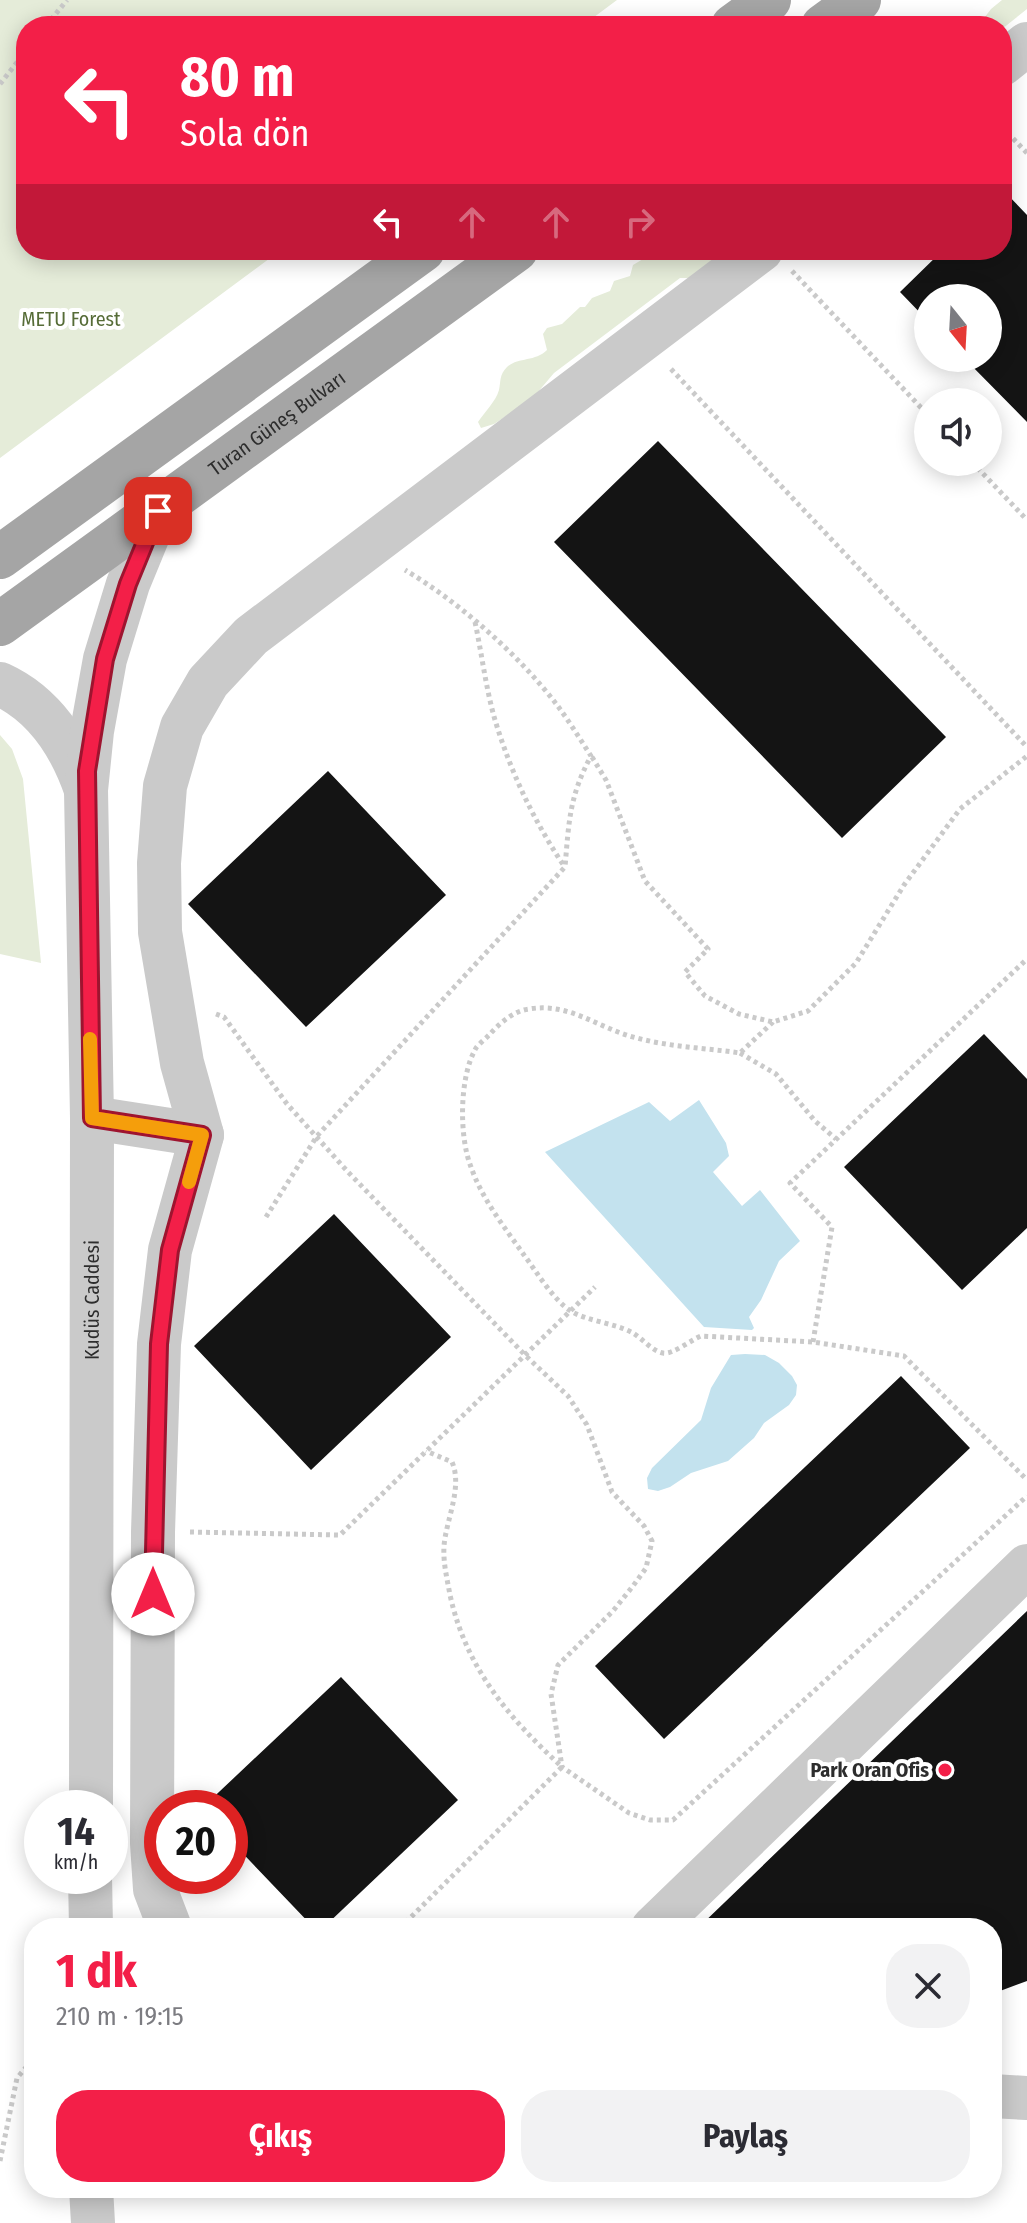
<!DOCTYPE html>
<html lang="tr">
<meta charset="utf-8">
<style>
body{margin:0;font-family:"Fira Sans Condensed",sans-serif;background:#f2f2f3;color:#2b2b33;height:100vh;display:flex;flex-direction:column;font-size:30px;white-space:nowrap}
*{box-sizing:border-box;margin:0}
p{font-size:26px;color:#7c7c81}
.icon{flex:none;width:44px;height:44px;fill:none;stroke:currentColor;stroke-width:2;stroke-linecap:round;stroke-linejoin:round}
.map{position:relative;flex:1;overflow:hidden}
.panel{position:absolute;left:24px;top:1918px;width:978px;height:280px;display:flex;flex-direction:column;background:#fff;border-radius:32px;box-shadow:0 4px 20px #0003}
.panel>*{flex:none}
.top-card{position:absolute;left:16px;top:16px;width:996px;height:244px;border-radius:32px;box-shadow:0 4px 20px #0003;background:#f31f48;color:#fff;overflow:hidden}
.needle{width:52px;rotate:162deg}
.buttons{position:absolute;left:914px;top:284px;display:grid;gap:16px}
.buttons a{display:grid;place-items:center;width:88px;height:88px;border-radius:50%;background:#fff;box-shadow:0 4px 20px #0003;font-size:40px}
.speed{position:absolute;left:24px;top:1790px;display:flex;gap:16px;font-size:40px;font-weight:700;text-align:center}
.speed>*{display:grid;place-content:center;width:104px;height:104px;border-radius:50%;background:#fff;box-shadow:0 4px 20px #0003;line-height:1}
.speed small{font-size:20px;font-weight:400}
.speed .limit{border:12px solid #d22;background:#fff;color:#111}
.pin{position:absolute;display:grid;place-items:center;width:68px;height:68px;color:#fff;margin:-34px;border-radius:16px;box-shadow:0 4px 12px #0006}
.me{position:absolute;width:88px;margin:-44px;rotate:0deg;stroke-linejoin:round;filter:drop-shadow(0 0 6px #0008)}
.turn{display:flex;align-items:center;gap:28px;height:168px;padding:0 32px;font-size:36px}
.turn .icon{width:104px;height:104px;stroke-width:2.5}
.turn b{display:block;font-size:56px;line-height:68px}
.lanes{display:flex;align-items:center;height:76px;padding:0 32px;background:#0003;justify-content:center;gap:40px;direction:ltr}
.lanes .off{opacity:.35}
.round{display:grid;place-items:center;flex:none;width:84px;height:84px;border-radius:32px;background:#f2f2f3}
.overview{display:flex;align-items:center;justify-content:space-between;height:136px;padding:0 32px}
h1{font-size:48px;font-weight:700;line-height:60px;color:#f31f48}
.cta{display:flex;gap:16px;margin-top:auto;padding:16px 32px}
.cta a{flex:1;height:92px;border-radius:32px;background:#f31f48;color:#fff;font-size:32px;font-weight:700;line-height:92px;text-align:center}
.cta a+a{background:#f2f2f3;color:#2b2b33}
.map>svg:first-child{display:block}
</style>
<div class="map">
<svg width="1027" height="2223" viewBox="0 0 1027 2223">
<rect width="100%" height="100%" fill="#fff"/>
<path fill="#e5ecd9" d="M0 0H617L582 26H26V250H281L0 458Z
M1002 0H1027V9L1002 29V26H978L991 9Z
M659 250H730L693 278H680L554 373 532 399 494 424 481 428 478 422C484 413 496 401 499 390 501 381 499 375 507 367 518 357 535 362 547 350L543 334 547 328 562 324 580 307H585L592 298 610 291 614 281 630 276 633 265 643 259 652 260Z
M0 735 12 749 23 779 41 963 0 954Z"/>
<path fill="#c3e2ee" d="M699 1100 726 1143 729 1156 713 1172 742 1206 760 1190 800 1241 779 1261 761 1300 749 1317 754 1328 752 1330 704 1327 545 1152 649 1102 670 1121Z
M745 1354 765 1355 779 1363 792 1376 797 1385 796 1395 789 1405 764 1423 754 1438 728 1461 691 1473 670 1487 658 1491 648 1489 647 1478 652 1468 701 1420 711 1388 731 1355Z"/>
<path fill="#141414" d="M1004 191 1027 215V422L964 358H988V298H928V321L900 292 943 250H1002Z
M658 441 946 737 842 838 554 542Z
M328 771 446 895 306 1027 188 904Z
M984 1034 1027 1079V1228L962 1290 844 1167Z
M334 1214 451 1337 311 1470 194 1346Z
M901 1376 970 1448 664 1739 595 1666Z
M1027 1611V1981L992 1994V1928H698Z
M341 1677 458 1800 323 1928H314L230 1840V1808H202Z"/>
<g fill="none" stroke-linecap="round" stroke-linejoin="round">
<path stroke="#cacaca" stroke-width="5" stroke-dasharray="4 4" stroke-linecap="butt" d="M46 26 67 0
M0 84 26 51
M1002 127 1027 153
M792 271 928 415
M671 369 1027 747
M972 462 1027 520
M475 622C482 655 486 689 495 720 511 773 534 821 564 866
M592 757 606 780 645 881 708 949 685 972 705 996 739 1014 773 1022 808 1011 856 963 904 885 960 809 1027 756
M216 1014 224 1017 287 1104 348 1172 525 1355 568 1396 587 1425 612 1492 644 1526 652 1541 646 1568 633 1586 613 1611 558 1665 551 1694 562 1767 629 1813 650 1820H673L1027 1496
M773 1022 740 1053C706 1048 670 1047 637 1038 599 1029 570 1002 529 1009 513 1011 499 1024 489 1035 485 1039 479 1044 476 1048 459 1077 459 1137 471 1167 482 1199 505 1228 524 1255 536 1271 554 1301 571 1311 586 1321 615 1323 633 1333 643 1339 652 1351 663 1353 672 1355 691 1340 701 1336L813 1342 904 1356 1027 1480
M740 1053 776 1074 815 1121 836 1139
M266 1217 317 1136 565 867C569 822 569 797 591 756 580 739 569 721 557 705 519 655 459 602 405 570
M813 1342 832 1227 790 1183 1027 959
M190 1532 340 1535 595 1287
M400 1928 562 1767C508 1717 466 1668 450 1595 447 1578 443 1563 444 1546 446 1520 463 1487 452 1462L426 1451
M0 2161 17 2078 34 2058"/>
<g stroke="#cacaca" stroke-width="44">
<path d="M1002 64 1027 44"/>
<path d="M0 684C44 704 71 746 86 790"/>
<path d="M92 1118 202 1135"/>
<path id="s1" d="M91 1808 92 1118 86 790 92 731 105 659 128 584 158 511"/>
<path d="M90 1876 91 1928"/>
<path d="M170 1928 155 1889 152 1843 153 1532 159 1344 170 1250 202 1135 182 1063 160 932 159 863 165 786 182 727 208 682 251 636 761 250"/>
<path d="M653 1928 1027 1566"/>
<path d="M992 2096 1027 2098"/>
<path d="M91 2188 93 2223"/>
</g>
<g stroke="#a5a5a5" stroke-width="44">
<path d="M733 26 769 0"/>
<path d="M823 26 859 0"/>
<path d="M0 557 423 250"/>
<path id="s2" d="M0 624 516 250"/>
</g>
</g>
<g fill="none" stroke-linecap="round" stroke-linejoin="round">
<defs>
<path id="route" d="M153 1594 159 1344 170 1250 202 1135 92 1118 87 771 105 659 128 584 158 511"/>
</defs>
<use href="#route" stroke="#9e142f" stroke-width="20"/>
<use href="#route" stroke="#f31f48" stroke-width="14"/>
<path stroke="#f59e0b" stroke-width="14" d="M90 1039 92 1118 202 1135 189 1182"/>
</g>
<circle fill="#f31f48" stroke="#fff" stroke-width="3" cx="945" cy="1770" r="8"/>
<g text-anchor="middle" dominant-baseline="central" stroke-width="8" stroke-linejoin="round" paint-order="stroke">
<g font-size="20" fill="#566c37" stroke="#fff">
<text x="71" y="319">METU Forest</text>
</g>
<g font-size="20" fill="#2d2d2d" stroke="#fff">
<text stroke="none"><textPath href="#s2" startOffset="342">Turan Güneş Bulvarı</textPath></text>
<text stroke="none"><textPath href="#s1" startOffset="508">Kudüs Caddesi</textPath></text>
</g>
<g font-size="20" font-weight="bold" fill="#2d2d2d" stroke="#fff" text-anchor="end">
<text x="929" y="1770">Park Oran Ofis</text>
</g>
</g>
</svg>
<div class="buttons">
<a><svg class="needle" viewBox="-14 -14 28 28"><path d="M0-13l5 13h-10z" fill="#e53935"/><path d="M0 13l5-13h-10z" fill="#7c7c81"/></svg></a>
<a><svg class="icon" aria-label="sound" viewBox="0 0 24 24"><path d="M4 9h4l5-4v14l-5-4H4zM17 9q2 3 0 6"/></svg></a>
</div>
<div class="speed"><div>14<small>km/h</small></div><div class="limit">20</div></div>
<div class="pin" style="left:158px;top:511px;background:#d93025"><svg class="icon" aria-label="arrive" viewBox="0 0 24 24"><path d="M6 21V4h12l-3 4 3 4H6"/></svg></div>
<svg class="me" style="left:153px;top:1594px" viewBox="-20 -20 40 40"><circle r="19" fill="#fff"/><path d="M0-13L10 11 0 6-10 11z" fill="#f31f48"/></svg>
<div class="top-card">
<div class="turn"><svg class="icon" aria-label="left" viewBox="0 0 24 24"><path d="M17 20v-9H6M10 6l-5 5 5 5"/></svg><div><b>80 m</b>Sola dön</div></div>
<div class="lanes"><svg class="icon" aria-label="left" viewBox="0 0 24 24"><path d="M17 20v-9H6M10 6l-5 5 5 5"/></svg><svg class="icon off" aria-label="ahead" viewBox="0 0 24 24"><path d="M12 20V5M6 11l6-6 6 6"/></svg><svg class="icon off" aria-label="ahead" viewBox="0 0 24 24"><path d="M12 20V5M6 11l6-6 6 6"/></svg><svg class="icon off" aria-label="right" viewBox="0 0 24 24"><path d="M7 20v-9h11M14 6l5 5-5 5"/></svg></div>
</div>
<section class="panel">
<div class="overview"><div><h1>1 dk</h1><p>210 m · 19:15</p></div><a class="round"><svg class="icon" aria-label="close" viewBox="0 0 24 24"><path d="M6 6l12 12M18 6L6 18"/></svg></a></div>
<div class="cta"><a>Çıkış</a><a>Paylaş</a></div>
</section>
</div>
